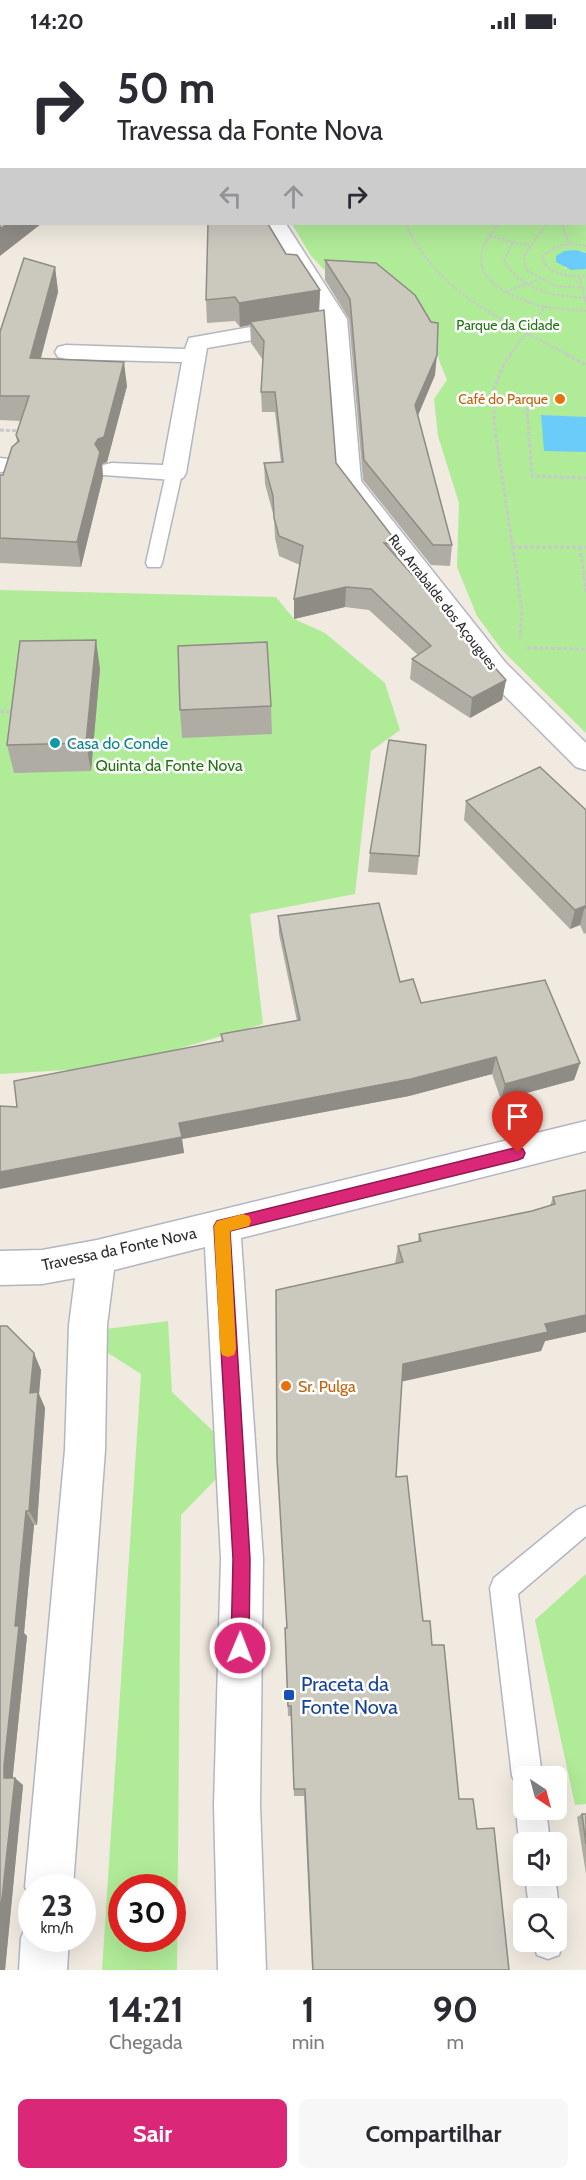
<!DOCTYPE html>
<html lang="pt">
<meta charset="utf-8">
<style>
body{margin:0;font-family:Cabin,sans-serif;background:#f7f7f7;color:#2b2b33;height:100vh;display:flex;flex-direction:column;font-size:22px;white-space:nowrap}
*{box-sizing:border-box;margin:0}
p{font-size:20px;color:#7c7c81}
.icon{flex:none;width:33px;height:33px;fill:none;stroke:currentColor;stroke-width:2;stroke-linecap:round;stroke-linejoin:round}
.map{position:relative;height:1928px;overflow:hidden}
.details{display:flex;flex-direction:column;background:#fff;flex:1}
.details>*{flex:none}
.hud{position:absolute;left:0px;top:0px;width:586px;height:183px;box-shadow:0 6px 24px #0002;background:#fff;color:#2b2b33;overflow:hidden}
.needle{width:39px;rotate:144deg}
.tools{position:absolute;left:513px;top:1724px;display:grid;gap:12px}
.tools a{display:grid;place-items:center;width:54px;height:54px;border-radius:9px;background:#fff;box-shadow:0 6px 24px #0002;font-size:30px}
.speed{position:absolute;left:18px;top:1832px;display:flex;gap:12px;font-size:30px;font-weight:700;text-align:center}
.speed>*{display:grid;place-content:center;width:78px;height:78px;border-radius:50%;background:#fff;box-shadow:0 6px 24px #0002;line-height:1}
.speed small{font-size:15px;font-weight:400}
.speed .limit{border:9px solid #d22;background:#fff;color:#111}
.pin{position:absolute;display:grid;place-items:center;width:51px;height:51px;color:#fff;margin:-62px -26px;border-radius:50% 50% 50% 0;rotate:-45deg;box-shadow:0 0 6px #0007}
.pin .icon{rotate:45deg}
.me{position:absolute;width:66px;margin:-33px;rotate:1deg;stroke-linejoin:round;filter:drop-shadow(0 0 4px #0008)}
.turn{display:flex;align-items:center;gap:21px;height:126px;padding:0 18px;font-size:27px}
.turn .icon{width:78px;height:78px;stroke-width:2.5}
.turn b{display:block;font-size:42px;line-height:51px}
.lanes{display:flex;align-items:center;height:57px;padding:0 18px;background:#0003;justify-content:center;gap:30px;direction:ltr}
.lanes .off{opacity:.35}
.eta{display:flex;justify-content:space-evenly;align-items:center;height:102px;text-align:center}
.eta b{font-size:36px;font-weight:700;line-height:42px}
.primary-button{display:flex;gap:12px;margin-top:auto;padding:12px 18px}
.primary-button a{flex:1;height:69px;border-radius:9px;background:#db2777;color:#fff;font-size:24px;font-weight:700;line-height:69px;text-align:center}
.primary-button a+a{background:#f7f7f7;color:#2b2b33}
.status{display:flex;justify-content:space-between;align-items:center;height:42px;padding:0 30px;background:#fff;direction:ltr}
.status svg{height:16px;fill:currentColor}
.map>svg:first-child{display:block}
</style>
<div class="status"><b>14:20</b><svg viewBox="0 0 49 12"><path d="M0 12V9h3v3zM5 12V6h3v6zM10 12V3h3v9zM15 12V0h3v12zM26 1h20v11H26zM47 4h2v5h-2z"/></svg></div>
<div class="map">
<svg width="586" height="1928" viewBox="0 0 586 1928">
<rect width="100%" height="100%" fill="#f0eae0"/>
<path fill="#b0eb98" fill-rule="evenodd" d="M585 39 586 211 582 209 564 226 586 227V691L502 608 477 574 457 525 459 461 438 394 434 357 447 338 420 271 335 239 311 214 292 182H585Z
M0 548 276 555 294 577 325 591 385 641 400 688 371 709 355 852 250 872 263 982 116 1025 0 1032Z
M168 1279 172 1350 215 1391 216 1437 181 1473 177 1928H102L141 1332 108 1311 106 1287ZM122 1845H172V1896H122Z
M586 1532V1762L575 1763 535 1578Z"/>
<path fill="#6bccfa" d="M576 208 586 211V227L571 228 556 220V214L564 209Z
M541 373 586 375V410L544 409Z"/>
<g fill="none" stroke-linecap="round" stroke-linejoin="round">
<defs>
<path id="service" d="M174 426 182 431 162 521 160 525H148L146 521 166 431Z
M586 1464V1494L518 1552 542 1734H524V1747L517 1744 512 1734 490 1546 494 1536 577 1468Z
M524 1755V1767H546L550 1800H524V1808C517 1793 514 1772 521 1757Z
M525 1833H555L559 1866 556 1873V1866H529Z
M556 1887 563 1899 559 1913 548 1917 537 1913 533 1899H556Z"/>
<path id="minor" d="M335 0H355L334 2Z
M266 182H286L347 277 361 439 505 620 586 701V728L576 725 485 634 337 440 325 277Z
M296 277 304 279 307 284 304 289 207 306 186 431 183 436 174 438 103 433 100 428 103 423 112 421 163 423 182 320 66 317 58 315 55 310 58 305 66 303 185 307 189 296Z
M0 416 18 418 21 423 18 428 0 430Z
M586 1079V1109L241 1196 263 1517 260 1763 266 1928H218L214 1763 221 1517 205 1205 114 1228 107 1283 105 1408 73 1845H32V1860L25 1845 65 1408 69 1283 75 1236 42 1242 0 1243V1209L42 1208 97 1198Z
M32 1877V1896H69L67 1928H19L21 1896 28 1879Z"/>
<path id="secondary" d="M585 11H586V22H585Z"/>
</defs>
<use href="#service" stroke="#b3b5c2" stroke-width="3"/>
<use href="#minor" stroke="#b3b5c2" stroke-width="3"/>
<use href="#secondary" stroke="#b3b5c2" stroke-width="3"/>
<path stroke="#c9c9c9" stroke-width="2" stroke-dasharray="3 1.5" stroke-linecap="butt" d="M536 2 538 0
M406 182C435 250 507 280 568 313
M499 182C493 189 486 197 483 206 471 242 519 258 545 265
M546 182 524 214 526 228 556 244 586 246
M562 182 569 202
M489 194 530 204
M513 200 504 219C523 249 552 254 586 256
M586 204C570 201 555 202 543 214 544 233 572 235 586 234
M579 235 586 262
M505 250 540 237
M510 313 545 265 586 269"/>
<path stroke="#c9c9c9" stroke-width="3" stroke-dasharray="4 2" stroke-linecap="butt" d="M511 312 504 322 494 347V381L522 568 520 596
M566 312 586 323
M526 354 532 434 586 436
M0 388 20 389
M512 505H586
M580 505 586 550
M527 606 586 607
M0 669 14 671"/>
<use href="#service" fill="#fff" fill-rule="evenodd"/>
<use href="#minor" fill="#fff" fill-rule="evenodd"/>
<use href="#secondary" fill="#fff" fill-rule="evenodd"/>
</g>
<path fill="#afaca3" d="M286 212 320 248 319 268 336 421 398 502 397 516 506 638 502 658 470 676 410 637 412 617 418 613 369 568 345 565 294 577 300 523 279 514 275 496 274 475 265 442 264 421H281L275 370H262L261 350 263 318 251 301 250 283 240 285 235 279 207 281 206 258Z
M325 218 435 333 418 373 452 503 450 524 431 523 363 438 349 277 325 238Z
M55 225 58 250 41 316 127 344 107 420 102 422 103 435 81 525 0 521V433H3L17 400 16 393 21 379 0 378V290Z
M100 627 91 729 14 731 7 703Z
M271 664 272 692 182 696 180 668Z
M466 759 586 768V891L584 892 580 883 570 887 464 778Z
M370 811 419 814 417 833 368 830Z
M278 874 400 940 421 961 580 1021 574 1038 501 1058 492 1032 409 1054 182 1097 184 1111 17 1065 222 999 221 992 297 979 279 892Z
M586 1148V1290L545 1299 541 1309 402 1339 396 1435 423 1579 432 1603 459 1757 477 1787 509 1928H312L304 1754H294L291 1674H288L285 1586H287L278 1433 276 1248 395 1222 398 1204 418 1199 419 1192 532 1169 550 1164 553 1155Z
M0 1284 41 1328 39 1352 45 1366 37 1483H34L24 1591 27 1594 13 1732V1736L23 1743 5 1928H0Z
M582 1772H586V1832L577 1775Z"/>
<path fill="#8e8c85" d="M244 0H318L314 2H239Z
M7 182H41L0 214V187Z
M55 225 58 250 34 341 30 316Z
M320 248 319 271 250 280V283L240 285 239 261Z
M437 313 435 333 414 383 415 363Z
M124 320 127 344 107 420 102 422 103 435 81 525 77 500 95 402Z
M346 545 345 565 294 577V557Z
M96 598 100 627 91 729 86 701Z
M506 638 502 658 470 676 472 656Z
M585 864 580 883 570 887 575 868Z
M496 1015 492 1032 409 1054 182 1097 184 1111 0 1147V1130L179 1081Z
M580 1021 574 1038 501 1058 505 1042Z
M586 1273V1290L545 1299 541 1309 400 1340 403 1322 545 1282Z
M34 1311 41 1328 39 1352 45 1366 37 1483 29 1469 30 1351Z
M26 1469 34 1483 24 1591 27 1594 13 1732V1742L4 1736V1724L15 1584Z
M15 1736 23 1743 5 1928H0V1875Z"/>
<path fill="#cbc8be" stroke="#8e8c85" stroke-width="1.5" d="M0 0H244L239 2H2V182H7L0 187Z
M443 0H515L513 2H441Z
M208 182H268L286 212 297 213 320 248 239 261 235 255 206 258Z
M24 216 55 225 30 316 124 320 104 395 98 397 95 402 100 410 77 500 0 496V433H3L12 405 19 399 16 393 29 354H0V290Z
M325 218 376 221 415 253 431 280 438 281 437 313 415 363 452 503H433L364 418 350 257Z
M324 268 336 421 398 502 384 501 506 638 472 656 412 617 431 604 371 547 346 545 294 557 303 504 279 494 274 476 273 454 264 421 283 420 275 350H261L264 299 250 280Z
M96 598 86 701 7 703 20 599Z
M267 600 271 664 180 668 178 604Z
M389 698 426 703 419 814 370 811Z
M540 725 586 768V867L585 864 575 868 466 759Z
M379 861 400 940 413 937 421 961 545 938 580 1021 505 1042 496 1015 411 1037 179 1081 182 1095 0 1130V1064L17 1065 14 1039 223 999 221 992 300 978 278 874Z
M586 1148V1273L545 1282 548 1290 403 1322 396 1435 407 1434 423 1579H430L432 1603H444L459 1757H473L477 1787 494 1786 509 1928H313L305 1747H294L291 1664H288L285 1586H287L277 1417 276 1248 403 1220 398 1204 421 1199 419 1192 532 1169 555 1162 553 1155Z
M0 1284H7L34 1311 30 1351 38 1350 29 1469H26L15 1584H19L4 1724V1736H15L0 1875Z
M582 1772H586V1802Z"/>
<path fill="#db2777" stroke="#8e194d" stroke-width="1.5" d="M518 1105 523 1107 525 1111 523 1116 518 1118 230 1189 250 1517 249 1606 246 1613 240 1616 234 1613 231 1606 233 1517 214 1184 217 1179Z"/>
<path fill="#f59e0b" d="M243 1172 249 1174 251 1179 249 1184 230 1189 236 1307 234 1313 228 1315 222 1313 220 1307 214 1184 217 1179Z"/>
<g fill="#e8710a" stroke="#fff" stroke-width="2">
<circle cx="560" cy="357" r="6"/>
<circle cx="286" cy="1344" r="6"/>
</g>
<circle fill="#0f9aa8" stroke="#fff" stroke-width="2" cx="55" cy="701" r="6"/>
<rect fill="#1a4fb4" stroke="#fff" stroke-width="2" x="283" y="1647" width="12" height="12" rx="3"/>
<g text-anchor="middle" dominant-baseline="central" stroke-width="5" stroke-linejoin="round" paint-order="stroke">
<g font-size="14" fill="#237414" stroke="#fff">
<text x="508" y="283">Parque da Cidade</text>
</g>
<g font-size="14" fill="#c56008" stroke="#fff" text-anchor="end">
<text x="548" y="357">Café do Parque</text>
</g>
<g font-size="14" fill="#2e2e2e" stroke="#fff">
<text transform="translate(443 560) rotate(52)">Rua Arrabalde dos Açougues</text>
</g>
<g font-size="16" fill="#0d838f" stroke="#fff" text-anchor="start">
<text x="67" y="701">Casa do Conde</text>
</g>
<g font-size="16" fill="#237414" stroke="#fff">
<text x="169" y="723">Quinta da Fonte Nova</text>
</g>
<g font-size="16" fill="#2e2e2e" stroke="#fff">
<text transform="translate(119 1207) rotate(-12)">Travessa da Fonte Nova</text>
</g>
<g font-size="16" fill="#c56008" stroke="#fff" text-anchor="start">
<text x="298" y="1344">Sr. Pulga</text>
</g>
<g font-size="20" fill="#164399" stroke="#fff" text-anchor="start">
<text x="301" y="1642">Praceta da<tspan x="301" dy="23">Fonte Nova</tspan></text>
</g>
</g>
</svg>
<div class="tools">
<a><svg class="needle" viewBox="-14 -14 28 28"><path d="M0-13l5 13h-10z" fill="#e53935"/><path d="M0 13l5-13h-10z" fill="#7c7c81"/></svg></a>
<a><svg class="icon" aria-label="sound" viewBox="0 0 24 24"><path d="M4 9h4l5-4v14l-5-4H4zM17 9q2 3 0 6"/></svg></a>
<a><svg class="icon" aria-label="search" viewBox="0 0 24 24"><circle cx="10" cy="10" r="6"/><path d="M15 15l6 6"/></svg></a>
</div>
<div class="speed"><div>23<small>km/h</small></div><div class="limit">30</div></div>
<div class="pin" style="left:518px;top:1111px;background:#d93025"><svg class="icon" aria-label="arrive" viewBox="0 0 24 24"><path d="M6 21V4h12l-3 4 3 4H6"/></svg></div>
<svg class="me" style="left:240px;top:1606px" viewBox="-20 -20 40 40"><circle r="17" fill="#db2777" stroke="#fff" stroke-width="3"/><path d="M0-11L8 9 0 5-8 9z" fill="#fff"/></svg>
<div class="hud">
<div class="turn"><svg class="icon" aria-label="right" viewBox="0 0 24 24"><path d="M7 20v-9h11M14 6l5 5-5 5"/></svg><div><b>50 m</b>Travessa da Fonte Nova</div></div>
<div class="lanes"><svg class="icon off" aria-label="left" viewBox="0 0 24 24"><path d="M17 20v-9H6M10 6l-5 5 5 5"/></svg><svg class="icon off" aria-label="ahead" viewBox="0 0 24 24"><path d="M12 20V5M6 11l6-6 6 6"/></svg><svg class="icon" aria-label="right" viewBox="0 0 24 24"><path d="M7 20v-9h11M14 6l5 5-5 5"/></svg></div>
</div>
</div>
<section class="details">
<div class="eta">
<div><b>14:21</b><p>Chegada</p></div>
<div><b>1</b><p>min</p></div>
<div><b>90</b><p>m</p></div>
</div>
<div class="primary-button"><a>Sair</a><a>Compartilhar</a></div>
</section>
